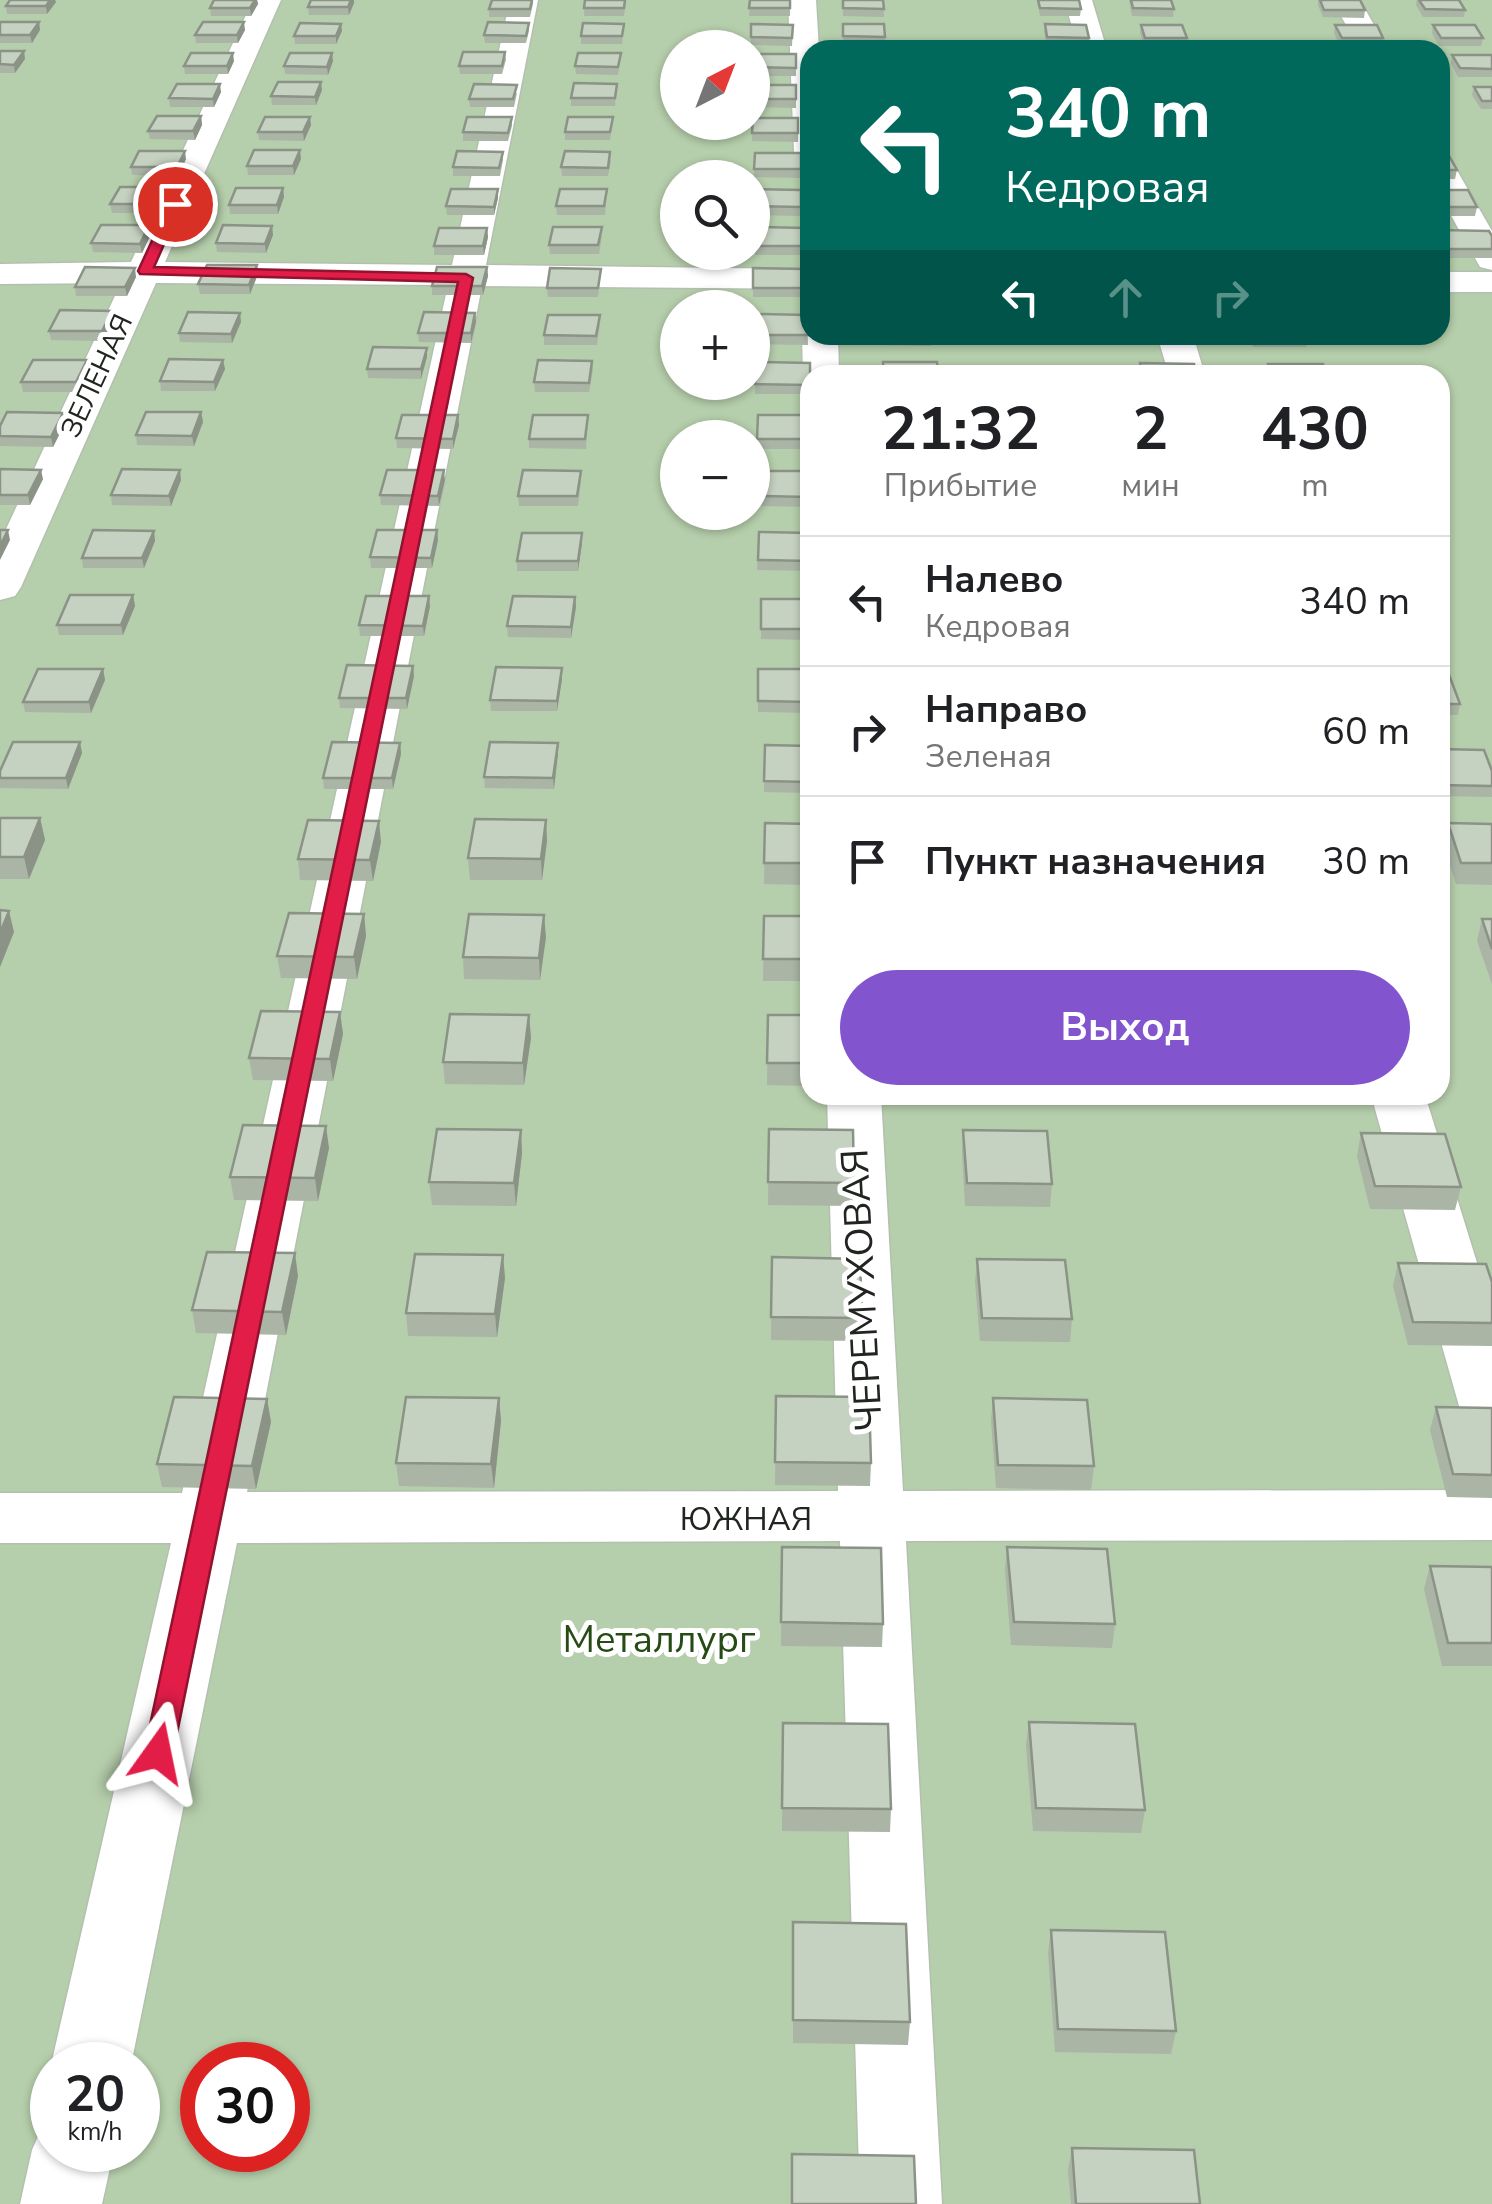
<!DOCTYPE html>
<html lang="ru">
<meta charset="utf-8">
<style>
body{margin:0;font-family:"Nunito Sans",sans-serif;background:#f6f6f6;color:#202124;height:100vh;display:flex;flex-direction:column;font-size:38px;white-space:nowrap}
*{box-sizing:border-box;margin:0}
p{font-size:32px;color:#757577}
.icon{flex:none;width:55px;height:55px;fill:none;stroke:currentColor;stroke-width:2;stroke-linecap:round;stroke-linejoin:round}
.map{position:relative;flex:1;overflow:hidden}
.details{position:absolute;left:800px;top:365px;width:650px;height:740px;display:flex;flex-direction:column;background:#fff;border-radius:30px;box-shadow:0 2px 8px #0004}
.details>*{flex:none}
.banner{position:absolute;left:800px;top:40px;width:650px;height:305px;border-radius:30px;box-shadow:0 2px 8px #0004;background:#00695c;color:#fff;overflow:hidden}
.needle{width:65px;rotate:42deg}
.tools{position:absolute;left:660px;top:30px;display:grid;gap:20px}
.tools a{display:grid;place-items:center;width:110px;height:110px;border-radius:50%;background:#fff;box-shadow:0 2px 8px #0004;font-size:50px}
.speed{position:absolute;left:30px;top:2042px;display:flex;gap:20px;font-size:50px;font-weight:700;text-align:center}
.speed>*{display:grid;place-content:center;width:130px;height:130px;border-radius:50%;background:#fff;box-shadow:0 2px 8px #0004;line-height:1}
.speed small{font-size:25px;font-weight:400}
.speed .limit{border:15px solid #d22;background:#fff;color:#111}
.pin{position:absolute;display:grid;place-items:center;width:85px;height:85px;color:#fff;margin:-42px;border:5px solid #fff;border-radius:50%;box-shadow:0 2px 10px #0007}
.me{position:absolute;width:110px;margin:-55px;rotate:12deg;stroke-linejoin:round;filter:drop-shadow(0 0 8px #0008)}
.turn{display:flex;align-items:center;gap:35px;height:210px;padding:0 40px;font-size:45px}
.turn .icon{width:130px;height:130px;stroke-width:2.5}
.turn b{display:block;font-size:70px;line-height:85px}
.lanes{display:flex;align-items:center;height:95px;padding:0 40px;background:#0003;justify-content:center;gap:50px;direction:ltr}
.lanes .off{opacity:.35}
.eta{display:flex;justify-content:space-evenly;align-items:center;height:170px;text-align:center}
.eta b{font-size:60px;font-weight:700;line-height:70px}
.action{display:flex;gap:20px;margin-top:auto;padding:20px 40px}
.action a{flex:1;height:115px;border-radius:60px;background:#8255ce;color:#fff;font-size:40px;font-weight:700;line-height:115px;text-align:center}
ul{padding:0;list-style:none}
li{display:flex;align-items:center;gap:30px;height:130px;padding:0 40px;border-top:2px solid #e0e0e0}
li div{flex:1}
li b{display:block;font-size:38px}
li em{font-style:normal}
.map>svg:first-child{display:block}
</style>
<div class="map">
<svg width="1492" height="2204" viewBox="0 0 1492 2204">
<rect width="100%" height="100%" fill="#f1feec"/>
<path fill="#b5ceab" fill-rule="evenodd" d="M0 0H1492V2204H0ZM678 48H752V122H678ZM810 50H1440V335H810ZM678 178H752V252H678ZM678 308H752V382H678ZM810 375H1440V1095H810ZM678 438H752V512H678ZM52 2065H138V2150H52ZM202 2065H288V2150H202Z"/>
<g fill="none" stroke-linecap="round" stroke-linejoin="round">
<defs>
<path id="minor" d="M253 0H281L165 262 452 265 510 0H538L486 265 810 269V289L482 286 247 1492 838 1491 827 1095H881L903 1491 1492 1490V1540L906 1541 942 2204H860L840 1541 237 1543 131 2065H51L171 1543H0V1493H182L448 285 156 283 21 587 15 596 0 600V542L121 283 0 284V264L131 262Z
M788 0H816L819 50H810V161L799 159 794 152Z
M1064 0H1092L1107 50H1079Z
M1332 0H1360L1388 50H1360Z
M1440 158 1451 160 1492 231V270L1480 267 1440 196Z
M1440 272H1492V292H1440Z
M810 327V335H838L839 375H810V383L803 375 802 335Z
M1157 335H1193L1205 375H1169Z
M1371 1095H1425L1492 1311V1436L1470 1429 1461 1413Z
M52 2119V2150H114L102 2204H20L32 2150 44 2123Z"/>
</defs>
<use href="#minor" stroke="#b4c0af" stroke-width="3"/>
<use href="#minor" fill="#fff" fill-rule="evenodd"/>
</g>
<path fill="#aab5a6" d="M10 0H55L56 2 47 14H7L6 6Z
M214 0H257L258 4 251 16H211L210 8Z
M492 0H533V4L530 17H489V9Z
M585 0H626L624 16H584Z
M750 0H790V16H749Z
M843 0 884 9V17L843 16Z
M1037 0H1079L1081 9 1080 16H1040Z
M1129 0H1171L1174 9 1173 17 1132 16Z
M1318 0H1360L1365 10 1364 18 1323 17 1318 5Z
M1417 0H1459L1465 10 1464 17H1423L1416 5Z
M354 3 349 15H309L308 7Z
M0 22H39L40 30 32 43H0Z
M529 23V31L526 43H485L484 35Z
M341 24 342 31 336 44H295L294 36Z
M624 24 622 44H581V36Z
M751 24 793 25 792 46 751 45Z
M843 24 885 37V45L843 44Z
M1045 24 1089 38V46L1047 45 1044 32Z
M1141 25 1187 38 1186 46H1144L1140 33Z
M1335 25 1383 38 1382 46H1340L1334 33Z
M1433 25 1483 38 1481 46H1439L1432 33Z
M245 30 238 43H196L195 35Z
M0 51H24L25 59 15 73H0Z
M505 52 506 60 502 74H460L459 66Z
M621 53 618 75 576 74 575 66Z
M753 54H796V76H753Z
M1452 55H1492V77H1458L1451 63Z
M234 61 228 74H185L184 66Z
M333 61 328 75 285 74 284 66Z
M617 84 615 106H571V98Z
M753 85H796V108L752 107Z
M1474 87H1492V109H1481L1472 95Z
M322 90 316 105H272L271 96Z
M221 92 214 107H170L169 98Z
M517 93 514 107H470L469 99Z
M201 116 202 125 195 140 150 139 148 131Z
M512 117V126L508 141H463V132Z
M613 117 610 140H565V132Z
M753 118H798V142L752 141Z
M311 125 304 141 259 140 258 132Z
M503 152V160L500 176H453V167Z
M755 153H801V178L754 177Z
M1440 154 1457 170 1455 179H1440Z
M186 159 178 176 132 175 131 167Z
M301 159 294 175H248L247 166Z
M611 160 608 176H562L561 167Z
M283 188 284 197 278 214H230L229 205Z
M498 189V198L494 215H447L446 206Z
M607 189 605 215H557L556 206Z
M754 189 801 190V216L753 215Z
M1440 190 1477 207 1475 216H1440Z
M168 196 159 213H112L110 204Z
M149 225 151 234 142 253 93 252 91 243Z
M272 226 273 235 266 253 217 252 216 243Z
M756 227 805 228V255H755Z
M487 228 488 237 484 255H434V246Z
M1440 231 1492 236V258H1447L1440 242Z
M602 236 599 254H550L549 245Z
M257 265 258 274 250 294H200L198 284Z
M487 267 488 276 483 295H432V286Z
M753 268 804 269V297H753Z
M601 269 598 297H548L547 288Z
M136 277 127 296H76L75 287Z
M112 311 113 320 103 341 51 340 49 331Z
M240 313 241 322 232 343 180 342 179 333Z
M475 313 476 322 471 343 419 342 418 333Z
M756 314 807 315 808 345 755 344Z
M600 324 597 345H544V335Z
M878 335H932L931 346 878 345Z
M1126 335H1182V336L1181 345H1128Z
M1249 335H1306L1307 338 1306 347H1253Z
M427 348V357L421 379 368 378 367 369Z
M87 360 89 370 77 392H23L21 382Z
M223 360 225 369 215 391H161L160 381Z
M592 361 593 370 589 392H535L534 382Z
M756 362 810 363V394H755Z
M201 412 203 422 194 446 137 445 136 435Z
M63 413 65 423 53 447 0 446V426Z
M458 415 459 425 453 449 397 448 396 438Z
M588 415 586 449 529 448V439Z
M758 415H810V449H757Z
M0 469 43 479 30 505H0Z
M760 471H810V507L759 506Z
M181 480 171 506 112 505 111 495Z
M445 480 439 506 381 505 380 495Z
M581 481 578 506H519L518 496Z
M437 530 438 540 432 568H371L370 557Z
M154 531 155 541 144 568H83L82 558Z
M759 532 810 533V571L757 570Z
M582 533V543L578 571H517V561Z
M133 595 135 606 123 635H59L57 625Z
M575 597 576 607 571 638 508 637 507 626Z
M761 599H810V640L761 639Z
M430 606 424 636H360L359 625Z
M103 669 105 680 91 713 25 712 23 702Z
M758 669H810V713L758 712Z
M1440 672 1460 704 1458 715H1440Z
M414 676 407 709 340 708 339 698Z
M562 679 557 711H491L490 700Z
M400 743 401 754 393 789H324L323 778Z
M558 743V753L554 789 485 788 484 777Z
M765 745 810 746V793L764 792Z
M1440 749 1492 786V797L1440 796Z
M82 753 68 789 0 788V771Z
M0 818H40L45 840 29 879H0Z
M546 820 547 841 542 880H470L468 858Z
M765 823 810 824V885L764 884Z
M1448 823 1492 824V885L1456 884 1443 845Z
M381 842 373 881 300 880 298 859Z
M364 914 366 936 357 979 281 978 277 956Z
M764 916H810V981H763Z
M1482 919H1492V984L1477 941Z
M546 937 540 980 464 979 463 957Z
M340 1012 343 1034 333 1081 253 1080 249 1058Z
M529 1015 531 1038 524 1085 445 1084 443 1062Z
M768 1015H810V1086L767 1085Z
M769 1129 854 1183 853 1206 768 1205Z
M521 1130 522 1153 516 1206 432 1205 429 1182Z
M963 1130 1052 1184 1050 1207 965 1206 962 1152Z
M1361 1133 1461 1187 1455 1210 1370 1209 1357 1156Z
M329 1148 318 1201 234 1200 230 1177Z
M503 1255 505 1278 497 1337 408 1336 406 1313Z
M772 1257 862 1318 861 1341 771 1340Z
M977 1259 1072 1319 1070 1342 980 1341 975 1282Z
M1398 1263 1492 1282V1346L1408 1345 1393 1286Z
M298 1276 286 1335 196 1333 192 1310Z
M776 1396 871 1463 870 1486 775 1485Z
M499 1398 501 1421 494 1488 399 1486 396 1463Z
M993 1398 1094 1466 1091 1490 996 1488 991 1421Z
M267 1399 271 1422 256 1489 162 1487 157 1464Z
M1436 1407 1492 1408V1498L1447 1497 1430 1430Z
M782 1547 883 1624 882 1647 781 1646Z
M1007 1547 1115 1624 1112 1648 1011 1645 1005 1570Z
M1430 1566 1492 1567V1666H1442L1424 1589Z
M1029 1722 1145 1810 1141 1833 1033 1831 1026 1745Z
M783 1723 891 1809 890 1832 782 1831Z
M793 1922 910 2022 908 2045 793 2043Z
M1051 1930 1176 2031 1171 2054 1055 2052 1048 1953Z
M1072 2148 1200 2204H1071L1068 2170Z"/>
<path fill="#8b9387" d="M50 0H55L56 2 47 14 46 6Z
M255 0H257L258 4 251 16 250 8Z
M351 0H354V3L349 15 348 7Z
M39 22 40 30 32 43 30 35Z
M244 22 245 30 238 43 237 35Z
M341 24 342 31 336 44V36Z
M24 51 25 59 15 73 14 65Z
M233 53 234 61 228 74 227 66Z
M332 53 333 61 328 75 327 67Z
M321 82 322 90 316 105 315 97Z
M220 84 221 92 214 107 213 99Z
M201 116 202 125 195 140 193 131Z
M310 117 311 125 304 141 303 132Z
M300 150 301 159 294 175 293 166Z
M185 151 186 159 178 176 177 167Z
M167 187 168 196 159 213 158 204Z
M283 188 284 197 278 214 277 205Z
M498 189V198L494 215V207Z
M149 225 151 234 142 253 140 244Z
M272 226 273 235 266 253 265 244Z
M487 228 488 237 484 255 483 246Z
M257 265 258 274 250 294 249 285Z
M487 267 488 276 483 295 482 286Z
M135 268 136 277 127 296 125 287Z
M112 311 113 320 103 341 102 331Z
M240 313 241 322 232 343 231 334Z
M475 313 476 322 471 343V333Z
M427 348V357L421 379V369Z
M87 360 89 370 77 392 76 382Z
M223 360 225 369 215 391 214 382Z
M201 412 203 422 194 446 192 436Z
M63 413 65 423 53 447 51 437Z
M458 415 459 425 453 449V439Z
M41 470 43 479 30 505 28 495Z
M180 470 181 480 171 506 169 496Z
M444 470 445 480 439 506 438 496Z
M8 530 10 540 0 560V546Z
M437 530 438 540 432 568 431 558Z
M154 531 155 541 144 568 142 558Z
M582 533V543L578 571V561Z
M133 595 135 606 123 635 121 625Z
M429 596 430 606 424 636 423 626Z
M575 597 576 607 571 638V627Z
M413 666 414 676 407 709 406 698Z
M562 668V679L557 711V701Z
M103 669 105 680 91 713 89 702Z
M80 742 82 753 68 789 66 778Z
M400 743 401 754 393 789 392 778Z
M558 743V753L554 789 553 778Z
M40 818 45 840 29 879 24 857Z
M546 820 547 841 542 880 541 859Z
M379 821 381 842 373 881 370 860Z
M9 911 14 932 0 967V933Z
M364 914 366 936 357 979 354 957Z
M544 915 546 937 540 980 539 958Z
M340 1012 343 1034 333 1081 330 1059Z
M529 1015 531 1038 524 1085 523 1063Z
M326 1126 329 1148 318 1201 315 1178Z
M521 1130 522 1153 516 1206 514 1183Z
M295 1253 298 1276 286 1335 282 1312Z
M503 1255 505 1278 497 1337 495 1314Z
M499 1398 501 1421 494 1488 491 1464Z
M267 1399 271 1422 256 1489 252 1466Z"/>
<path fill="#c6d2c1" stroke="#8b9387" stroke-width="2.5" d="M10 0H50L46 6H6Z
M214 0H255L250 8H210Z
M311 0H351L348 7H308Z
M492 0H532L530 9H489Z
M585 0H625L624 8H584Z
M750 0H790V8H749Z
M843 0H883L884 9 843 8Z
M1038 0H1079L1081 9 1040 8Z
M1131 0H1171L1174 9 1133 8Z
M1320 0H1360L1365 10H1324Z
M1419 0H1459L1465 10 1425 9Z
M0 22H39L30 35H0Z
M203 22H244L237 35H195Z
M488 22 529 23 526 36 484 35Z
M300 23 341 24 336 36H294Z
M583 23 624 24 622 36H581Z
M751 24 793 25 792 38 751 37Z
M843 24H884L885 37 843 36Z
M1045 24 1086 25 1089 38 1047 37Z
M1141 25H1182L1187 38H1145Z
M1335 25H1377L1383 38H1342Z
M1433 25H1475L1483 38H1441Z
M0 51H24L14 65 0 64Z
M463 52H505L502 66H459Z
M191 53H233L227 66H184Z
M290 53H332L327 67 284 66Z
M578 53H621L618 67 575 66Z
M753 54H796V68L753 67Z
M1452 55H1492V69L1460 68Z
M278 82H321L315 97 271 96Z
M574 83 617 84 615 98H571Z
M177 84H220L213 99 169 98Z
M474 84 517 85 513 99H469Z
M753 85H796V99H752Z
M1474 87H1492V101H1482Z
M157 116H201L193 131H148Z
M265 117H310L303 132H258Z
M467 117H512L508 133 463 132Z
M568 117H613L610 132H565Z
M753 118H798V133H752Z
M254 150H300L293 166H247Z
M139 151H185L177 167H131Z
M457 151 503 152 499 168 453 167Z
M565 151 610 152 608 168 561 167Z
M755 153H801V169H754Z
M1440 154H1448L1457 170H1440Z
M120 187H167L158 204H110Z
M236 188H283L277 205H229Z
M451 189H498L494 207 446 206Z
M560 189H607L604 206H556Z
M754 189 801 190V207L753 206Z
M1440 190H1468L1477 207H1440Z
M101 225H149L140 244 91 243Z
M223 225 272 226 265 244 216 243Z
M553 227H602L598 245H549Z
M756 227 805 228V246H755Z
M439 228H487L483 246H434Z
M1440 230 1489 231 1492 236V249H1449Z
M207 265H257L249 285 198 284Z
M85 267 135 268 125 287H75Z
M437 267H487L482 286H432Z
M550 268 601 269 598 288H547Z
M753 268 804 269V288H753Z
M60 310 112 311 102 331H49Z
M188 312 240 313 231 334 179 333Z
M424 312 475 313 471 333H418Z
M756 314 807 315 808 335H755Z
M548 315H600L596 336 544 335Z
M879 335H932V336H879Z
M1129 335H1182V336H1129Z
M1253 335H1306L1307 338 1254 337Z
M373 347 427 348 421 369H367Z
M169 359 223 360 214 382 160 381Z
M33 360H87L76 382H21Z
M538 360 592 361 589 383 534 382Z
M756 362 810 363V385L755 384Z
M883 362H937L938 375H884Z
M1140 363 1194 364 1197 375H1143Z
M1268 364H1323L1326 375H1272Z
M7 412 63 413 51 437 0 436V426Z
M146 412H201L192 436 136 435Z
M402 415H458L453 439 396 438Z
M533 415H588L585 439H529Z
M758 415H810V439H757Z
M0 469 41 470 28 495H0Z
M122 469 180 470 169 496 111 495Z
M387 470H444L438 496 380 495Z
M523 470 581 471 577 496H518Z
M760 471H810V497L759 496Z
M0 530H8L0 546Z
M93 530 154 531 142 558H82Z
M377 530H437L431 558 370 557Z
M759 532 810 533V561L758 560Z
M522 533H582L578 561H517Z
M70 595H133L121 625H57Z
M366 596H429L423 626 359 625Z
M513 596 575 597 571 627 507 626Z
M761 599H810V629H761Z
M347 665 413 666 406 698H339Z
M496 667 562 668 557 701 490 700Z
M38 669H103L89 702H23Z
M758 669H810V702L758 701Z
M1440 672H1448L1460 704H1440Z
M13 742H80L66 778H0V771Z
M332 742 400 743 392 778H323Z
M490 742 558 743 553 778 484 777Z
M765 745 810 746V782L764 781Z
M1440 749 1484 750 1492 771V786L1440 785Z
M0 818H40L24 857H0Z
M475 819 546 820 541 859 468 858Z
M308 820 379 821 370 860 298 859Z
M765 823 810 824V863H764Z
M1448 823 1492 824V863H1461Z
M0 910 9 911 0 933Z
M289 913 364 914 354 957 277 956Z
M469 914 544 915 539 958 463 957Z
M764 916H810V959H763Z
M1482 919H1492V949Z
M261 1011 340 1012 330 1059 249 1058Z
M450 1014 529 1015 523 1063 443 1062Z
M768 1015H810V1063H767Z
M243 1125 326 1126 315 1178 230 1177Z
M437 1129 521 1130 514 1183 429 1182Z
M769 1129 853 1130 854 1183 768 1182Z
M963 1130 1047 1131 1052 1184 967 1183Z
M1361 1133 1445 1134 1461 1187 1375 1186Z
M207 1252 295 1253 282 1312 192 1310Z
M415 1254 503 1255 495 1314 406 1313Z
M772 1257 860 1259 862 1318 771 1317Z
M977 1259 1065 1260 1072 1319 982 1318Z
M1398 1263 1486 1264 1492 1282V1323L1413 1322Z
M776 1396 869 1397 871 1463 775 1462Z
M174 1397 267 1399 252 1466 157 1464Z
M406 1397 499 1398 491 1464 396 1463Z
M993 1398 1087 1400 1094 1466 998 1465Z
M1436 1407 1492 1408V1475L1453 1474Z
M782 1547 881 1548 883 1624 781 1622Z
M1007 1547 1107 1549 1115 1624 1014 1622Z
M1430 1566 1492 1567V1643H1448Z
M1029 1722 1135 1724 1145 1810 1036 1808Z
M783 1723 888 1724 891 1809 782 1808Z
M793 1922 906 1924 910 2022 793 2020Z
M1051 1930 1165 1932 1176 2031 1058 2029Z
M1072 2148 1194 2150 1200 2204H1076Z
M792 2154 914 2156 916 2204H792Z"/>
<path fill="#e11d48" stroke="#92132f" stroke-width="2.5" d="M175 199 182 204 154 267 466 274 473 278 173 1753 169 1762 158 1765 148 1762 144 1753 458 282 140 274 138 271 169 204Z"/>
<g text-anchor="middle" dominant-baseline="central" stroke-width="10" stroke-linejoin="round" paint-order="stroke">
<g font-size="28" fill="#21251f" stroke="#fff">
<text transform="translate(97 376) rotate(-65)">ЗЕЛЕНАЯ</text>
</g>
<g font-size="32" fill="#21251f" stroke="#fff">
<text x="746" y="1519">ЮЖНАЯ</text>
</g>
<g font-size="38" fill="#21251f" stroke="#fff">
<text transform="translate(862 1290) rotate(-93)">ЧЕРЕМУХОВАЯ</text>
</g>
<g font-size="38" fill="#274b14" stroke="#fff">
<text x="659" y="1639">Металлург</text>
</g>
</g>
</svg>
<div class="tools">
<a><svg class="needle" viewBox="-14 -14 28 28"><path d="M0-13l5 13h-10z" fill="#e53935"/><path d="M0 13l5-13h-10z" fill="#757577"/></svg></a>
<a><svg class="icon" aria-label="search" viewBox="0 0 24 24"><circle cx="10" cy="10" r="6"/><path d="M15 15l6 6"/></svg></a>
<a>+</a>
<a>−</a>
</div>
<div class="speed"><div>20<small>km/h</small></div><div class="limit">30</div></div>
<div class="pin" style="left:175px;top:204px;background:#d93025"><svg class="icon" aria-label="arrive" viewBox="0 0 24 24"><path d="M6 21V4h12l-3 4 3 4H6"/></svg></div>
<svg class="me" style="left:158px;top:1753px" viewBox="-20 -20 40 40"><path d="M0-17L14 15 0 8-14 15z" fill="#e11d48" stroke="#fff" stroke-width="4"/></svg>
<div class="banner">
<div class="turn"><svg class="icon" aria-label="left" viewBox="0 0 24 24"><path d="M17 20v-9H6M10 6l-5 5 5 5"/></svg><div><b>340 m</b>Кедровая</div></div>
<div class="lanes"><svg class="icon" aria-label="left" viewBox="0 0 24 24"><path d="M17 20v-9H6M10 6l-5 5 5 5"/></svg><svg class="icon off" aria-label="ahead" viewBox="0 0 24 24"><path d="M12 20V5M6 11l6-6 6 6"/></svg><svg class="icon off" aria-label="right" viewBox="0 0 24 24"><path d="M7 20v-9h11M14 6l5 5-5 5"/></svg></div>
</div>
<section class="details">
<div class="eta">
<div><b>21:32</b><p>Прибытие</p></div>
<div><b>2</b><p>мин</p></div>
<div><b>430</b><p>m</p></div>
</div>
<ul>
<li><svg class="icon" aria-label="left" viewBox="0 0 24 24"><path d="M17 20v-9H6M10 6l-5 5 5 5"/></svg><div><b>Налево</b><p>Кедровая</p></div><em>340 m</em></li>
<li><svg class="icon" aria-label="right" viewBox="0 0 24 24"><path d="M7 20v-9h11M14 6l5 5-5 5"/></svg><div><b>Направо</b><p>Зеленая</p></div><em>60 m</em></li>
<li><svg class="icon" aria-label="arrive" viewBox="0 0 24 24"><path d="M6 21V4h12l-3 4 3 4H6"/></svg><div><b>Пункт назначения</b></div><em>30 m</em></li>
</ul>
<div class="action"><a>Выход</a></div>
</section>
</div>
